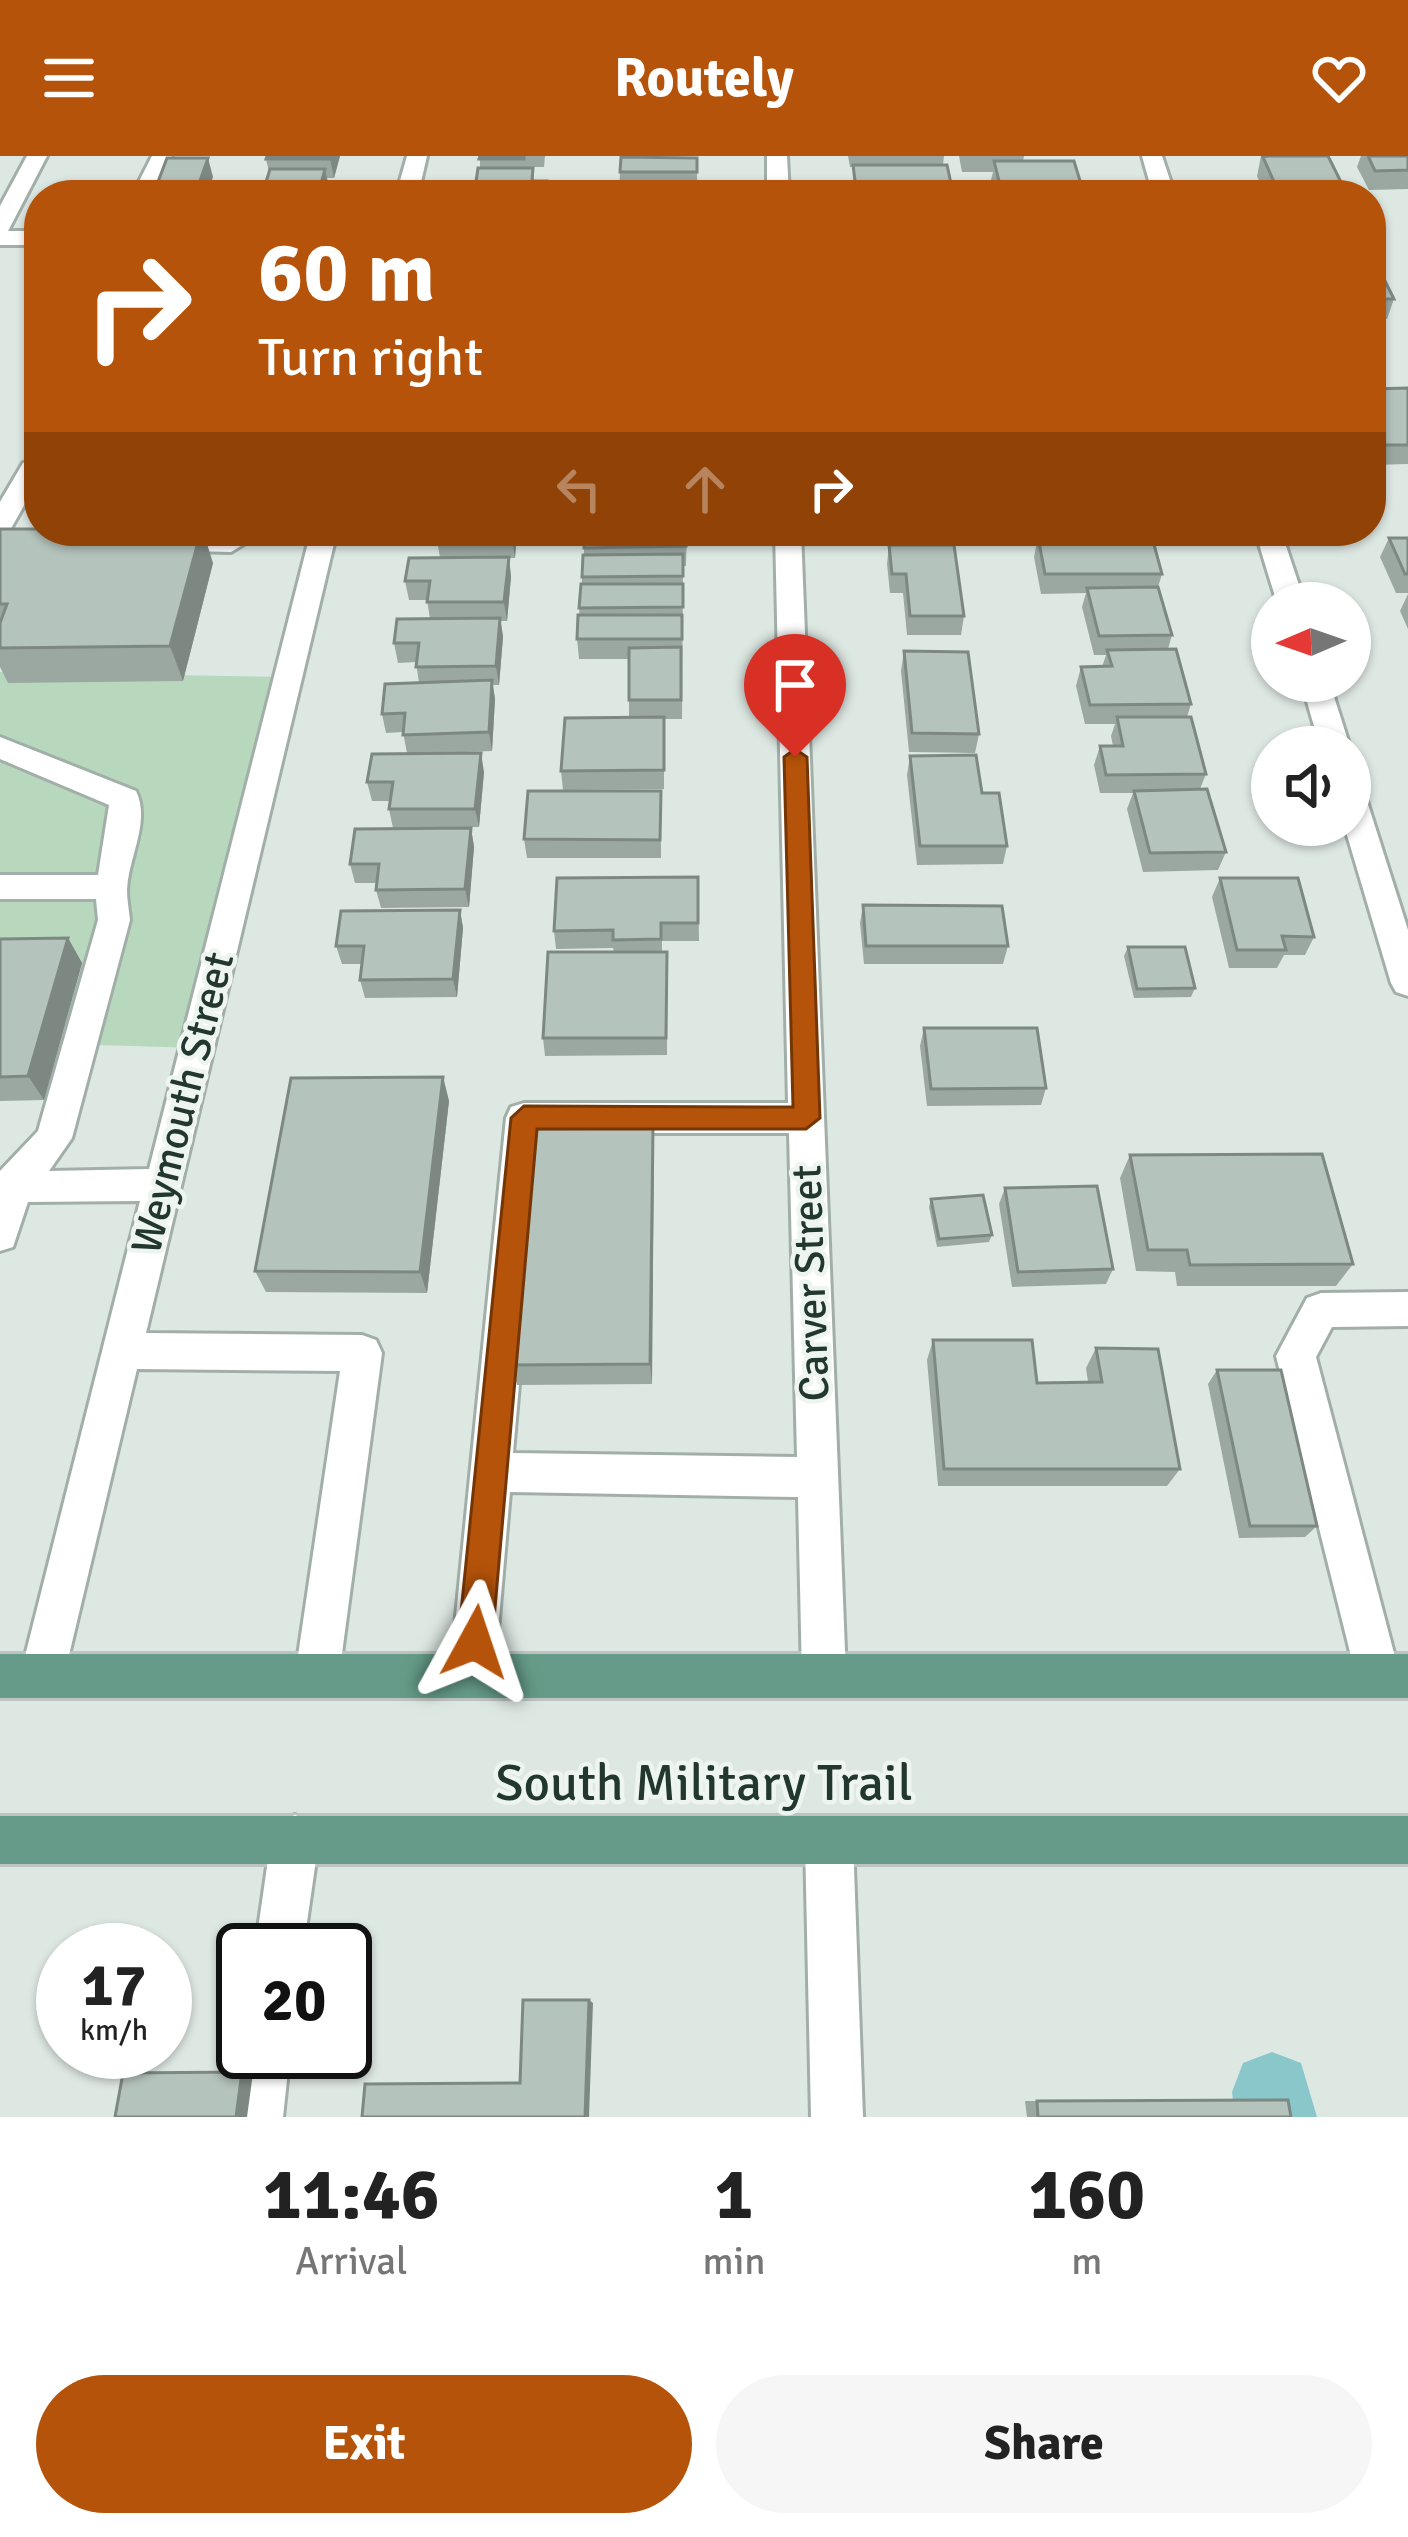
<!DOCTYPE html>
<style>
body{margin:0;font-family:Signika,sans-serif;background:#f6f6f6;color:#222;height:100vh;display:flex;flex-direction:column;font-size:45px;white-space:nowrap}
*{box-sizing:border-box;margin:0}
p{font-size:39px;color:#767676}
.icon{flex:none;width:66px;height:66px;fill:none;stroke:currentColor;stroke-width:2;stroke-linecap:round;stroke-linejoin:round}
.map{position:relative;height:1961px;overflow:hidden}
.drawer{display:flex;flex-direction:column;background:#fff;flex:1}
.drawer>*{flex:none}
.banner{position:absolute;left:24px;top:24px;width:1362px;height:366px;border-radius:48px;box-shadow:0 3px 9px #0004;background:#b45309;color:#fff;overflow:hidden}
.needle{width:78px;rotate:268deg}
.buttons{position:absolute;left:1251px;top:426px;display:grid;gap:24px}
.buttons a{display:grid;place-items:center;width:120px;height:120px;border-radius:50%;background:#fff;box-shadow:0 3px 9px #0004;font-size:60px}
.speed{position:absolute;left:36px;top:1767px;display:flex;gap:24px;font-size:60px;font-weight:700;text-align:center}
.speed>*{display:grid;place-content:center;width:156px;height:156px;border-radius:50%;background:#fff;box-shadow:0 3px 9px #0004;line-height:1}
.speed small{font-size:30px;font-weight:400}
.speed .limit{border:6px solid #111;border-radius:18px;background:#fff;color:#111}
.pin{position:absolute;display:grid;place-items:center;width:102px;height:102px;color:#fff;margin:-123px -51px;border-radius:50% 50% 50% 0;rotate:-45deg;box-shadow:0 0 12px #0007}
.pin .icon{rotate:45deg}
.me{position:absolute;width:132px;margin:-66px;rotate:5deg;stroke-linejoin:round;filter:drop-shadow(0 0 9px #0008)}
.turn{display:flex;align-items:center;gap:42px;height:252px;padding:0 36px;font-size:54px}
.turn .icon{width:156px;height:156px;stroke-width:2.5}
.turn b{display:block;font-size:84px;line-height:102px}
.lanes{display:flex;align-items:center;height:114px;padding:0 36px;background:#0003;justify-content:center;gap:60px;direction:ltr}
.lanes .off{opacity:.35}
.eta{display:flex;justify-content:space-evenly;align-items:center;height:204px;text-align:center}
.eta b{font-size:72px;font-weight:700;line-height:84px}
.action{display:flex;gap:24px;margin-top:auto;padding:24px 36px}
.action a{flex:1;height:138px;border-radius:72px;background:#b45309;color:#fff;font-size:48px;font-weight:700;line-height:138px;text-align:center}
.action a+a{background:#f6f6f6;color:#222}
header{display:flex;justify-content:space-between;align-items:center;height:156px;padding:0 36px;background:#b45309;color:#fff;font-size:54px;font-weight:700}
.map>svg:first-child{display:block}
</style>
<header><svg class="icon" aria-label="menu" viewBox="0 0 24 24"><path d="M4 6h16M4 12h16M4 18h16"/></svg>Routely<svg class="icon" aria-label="heart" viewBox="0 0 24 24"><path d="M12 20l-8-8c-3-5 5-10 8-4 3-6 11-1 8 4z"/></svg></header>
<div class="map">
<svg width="1408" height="1961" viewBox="0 0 1408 1961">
<rect width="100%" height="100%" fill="#dee8e3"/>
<path fill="#b8d8be" d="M0 516 288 521 196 892 0 886Z"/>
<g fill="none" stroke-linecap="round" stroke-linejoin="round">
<path fill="#89c7ca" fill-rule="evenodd" d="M1272 1896 1301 1907 1317 1961H1235L1232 1936 1243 1907Z"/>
<defs>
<path id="minor" d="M27 0H47L8 75H39V89H0V50Z
M152 0H172L154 39H132Z
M407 0H427L418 39H396Z
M767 0H787L789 39H767Z
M1142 0H1162L1175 39H1153Z
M32 304 39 306V323L9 376 0 378V346L23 307Z
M311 375H337L146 1177 362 1179 376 1184 382 1197 339 1520 333 1536 317 1542 301 1536 295 1520 340 1215 137 1213 64 1520 58 1536 42 1542 26 1536 20 1520 140 1045 28 1046 13 1091 0 1095V1015L38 975 98 764 96 743H0V719H98L109 649 0 603V581L136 635C151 666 128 702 127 734 127 744 129 754 130 764L72 982 49 1015 149 1013Z
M775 375H801L846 1520 840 1536 824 1542 808 1536 802 1520 798 1341 510 1336 494 1520 488 1536 472 1542 456 1536 450 1520 506 962 511 951 524 947H788ZM541 977H789L797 1301 513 1297Z
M1255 375H1281L1305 447H1277Z
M160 380H231L244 388 231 396 151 394 147 388 151 382Z
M1301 525H1329L1350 591H1320Z
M1350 628 1361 631 1365 639 1408 774V840L1396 836 1391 827 1344 669H1350Z
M1408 1136V1170L1332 1171 1316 1201 1400 1520 1394 1536 1378 1542 1362 1536 1356 1520 1276 1200 1307 1142 1321 1137Z
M295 1659 312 1666 319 1683 303 1794H255L271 1683 278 1666Z
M829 1660 846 1667 853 1684 863 1961H811L805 1684 812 1667Z
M243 1888V1896H290L283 1961H231Z"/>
<path id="major" d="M0 1498H1408V1542H0Z
M0 1660H1408V1708H0Z"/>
</defs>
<use href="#minor" stroke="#a2afa9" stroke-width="6"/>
<use href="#major" stroke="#bcc3c1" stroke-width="6"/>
<use href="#minor" fill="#fff" fill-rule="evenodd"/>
<use href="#major" fill="#659b88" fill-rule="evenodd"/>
</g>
<path fill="#9ba8a1" d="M340 0 334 22H327L329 32 327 39H262L269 16 266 3Z
M480 0H545L544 11H527L535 25 480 12Z
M637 0 697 2V35L619 37 620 16Z
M848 0H944L943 9 952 32 951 39H853V11H850Z
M959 0H1024L1023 5 1081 28 1079 39H995L991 24 993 16H962Z
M1261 0H1328L1342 28 1338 39H1265L1257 20Z
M1361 0H1408V33L1369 34 1357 11Z
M1371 107 1394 143 1387 163H1371Z
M1408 232V308L1371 309V233Z
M0 373 213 407 183 525 8 527 0 511Z
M420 375H517L515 402H509L511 421 507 465H501L503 481 499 529H493L495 543 492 595 437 597 484 616 479 671 393 672 389 653 390 645H372L367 626 407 597 403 576 386 577 382 558 419 527 416 506 398 507 394 487 430 463 427 444H409L405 425 440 402 437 384 422 385Z
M578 375H687L686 410H683L682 563H664V633L563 634 561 615 629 562V503H579L577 483 584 399V383H579Z
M1038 381 1162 418 1158 431 1172 479 1168 493 1191 548 1187 561 1206 618 1200 633 1226 696 1218 714 1143 716 1127 653 1133 637H1100L1094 609 1100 590H1113L1111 580 1115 568H1085L1076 530 1081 511H1102L1106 499H1094L1082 451 1086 437 1041 438 1034 401Z
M1389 382H1408V437H1396L1380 401Z
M889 389 964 460 961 479H907L903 437H890L887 408Z
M1408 438V473L1400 455Z
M904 495 979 578 975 597 909 596 901 515Z
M910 600 982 637 1007 690 1003 708 917 709 907 619Z
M661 635V702H527L524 683Z
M471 672 474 691 469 751 381 752 376 734 377 727H355L350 708Z
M698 721 699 785H662V796H667V899L545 900 543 882 614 796 613 792 556 793 554 775Z
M1220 722 1314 781 1305 799H1284L1277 812H1229L1212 741Z
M863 749 1008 790 1003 808H864L860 767Z
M460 754 463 772 457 841 365 842 360 824 362 808H342L336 790Z
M68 782 82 807 44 944 0 945V783Z
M1128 791 1195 832 1191 841 1134 842 1124 800Z
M924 872 1046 932 1041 949 927 950 920 890Z
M443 921 449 945 427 1137 266 1136 255 1115Z
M653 972 652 1228 517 1229 512 1209Z
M1130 999 1353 1108 1336 1130H1177L1175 1116 1136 1115 1120 1022Z
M1005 1032 1113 1113 1106 1128 1012 1131 999 1048Z
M931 1043 992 1079 989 1086 937 1091 929 1051Z
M933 1184 1037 1227 1088 1226 1086 1212 1096 1192 1180 1313 1167 1330H938L927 1204Z
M1217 1214 1317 1370 1305 1381 1239 1382 1208 1228Z
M1025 1945H1037L1291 1961H1027Z"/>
<path fill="#7e8883" d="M331 0H340L334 22 330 3Z
M208 2 213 21 207 39H195Z
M325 13 329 32 327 39H318Z
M201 375H203L213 407 183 525 170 490Z
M513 375H517L515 402 512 383Z
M509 401 511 421 507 465 504 446Z
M500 462 503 481 499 529 496 510Z
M492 524 495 543 492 595 489 576Z
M481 597 484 616 479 671 475 653Z
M471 672 474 691 469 751 465 733Z
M460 754 463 772 457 841 453 823Z
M68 782 82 807 44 944 28 920Z
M443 921 449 945 427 1137 420 1116Z
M653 972 654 996 652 1228 650 1208Z
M589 1844 593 1847 589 1961H585Z
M242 1916 253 1917 247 1961H236Z"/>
<path fill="#b4c3bb" stroke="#7e8883" stroke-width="3" d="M267 0H331L330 3H266Z
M480 0H524V3H479Z
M1268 0H1328L1342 28H1275L1263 1Z
M1368 0H1408V14L1375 15Z
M621 1 697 2V16H620Z
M167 2H208L195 39H153Z
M994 5H1074L1081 28 1000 29Z
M853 9H947L952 32 856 33Z
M478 12H533L532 25H547L546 39H474Z
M270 13H325L318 39H262Z
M620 29H696V39L619 37Z
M618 37 696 38 617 39Z
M1371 107H1376L1394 143H1371Z
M1408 232V289H1371V233Z
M0 373H39V375H201L170 490 0 492V467L7 448H0Z
M438 375H513L512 383H437Z
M584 375H685L686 390 584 392Z
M1038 381H1152L1162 418H1045Z
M1389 382H1408V418H1405Z
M889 389H954L964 460H910L906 418H892Z
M683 398V420L582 421 583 399Z
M509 401 504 446H427L430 425H405L409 402Z
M581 428H683V451L579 452Z
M1158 431 1172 479 1099 480 1087 432Z
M578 459H682V483H577Z
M500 462 496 510 416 511 419 487H394L397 463Z
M681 491V544H629V492Z
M1176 493 1191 548 1090 549 1081 511 1112 510 1107 494Z
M904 495 968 496 979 578 912 577Z
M492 524 489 576 403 579 405 557 382 558 385 528Z
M664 561V614L561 615 565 562Z
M1117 561H1191L1206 618 1106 619 1100 590H1123Z
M481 597 475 653H389L393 626H367L372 598Z
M976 599 982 637H999L1007 690H920L910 600Z
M1207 633 1226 696 1150 697 1134 635Z
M528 635H661L660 684 524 683Z
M471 672 465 733 376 734 379 708H350L355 673Z
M698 721V767H661V783L613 784V774L554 775 557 722Z
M1220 722H1298L1314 781 1282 780 1286 794H1237Z
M863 749 1002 750 1008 790H866Z
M460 754 453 823 360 824 364 790H336L341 755Z
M68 782 28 920 0 921V783Z
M1128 791H1185L1195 832 1137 833Z
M548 796H667L666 882H543Z
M924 872H1037L1046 932 931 933Z
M443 921 420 1116 255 1115 291 922Z
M653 972 650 1208 512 1209 527 973Z
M1322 998 1353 1108 1190 1109 1187 1094H1148L1130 999Z
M1097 1030 1113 1113 1018 1116 1005 1032Z
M983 1039 992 1079 939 1083 931 1043Z
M933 1184H1032L1037 1227 1102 1226 1096 1192 1158 1193 1180 1313H944Z
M1217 1214H1281L1317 1370H1250Z
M523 1844H589L585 1961H362L365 1928 520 1927Z
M242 1916 236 1961H115L123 1917Z
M1288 1944 1291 1961H1038L1037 1945Z"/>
<path fill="#b45309" stroke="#753606" stroke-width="3" d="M795 593 807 601 820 962 806 973H537L492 1486 487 1497 475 1502 463 1497 458 1486 511 962 524 950 793 951 784 601Z"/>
<g text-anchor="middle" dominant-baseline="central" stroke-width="9" stroke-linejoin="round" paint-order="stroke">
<g font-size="42" fill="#21372f" stroke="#eef5f1">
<text transform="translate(183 947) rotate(-76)">Weymouth Street</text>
<text transform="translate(811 1127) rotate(-92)">Carver Street</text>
</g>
<g font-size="51" fill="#21372f" stroke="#eef5f1">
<text x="704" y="1627">South Military Trail</text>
</g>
</g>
</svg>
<div class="buttons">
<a><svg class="needle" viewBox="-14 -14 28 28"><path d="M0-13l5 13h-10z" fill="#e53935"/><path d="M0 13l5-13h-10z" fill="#767676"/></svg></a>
<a><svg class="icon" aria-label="sound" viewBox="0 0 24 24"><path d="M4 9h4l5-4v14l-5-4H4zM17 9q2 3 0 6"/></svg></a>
</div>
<div class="speed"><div>17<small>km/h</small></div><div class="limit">20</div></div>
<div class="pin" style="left:795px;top:601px;background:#d93025"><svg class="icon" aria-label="arrive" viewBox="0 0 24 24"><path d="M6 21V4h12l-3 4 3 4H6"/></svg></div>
<svg class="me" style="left:475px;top:1486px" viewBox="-20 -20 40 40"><path d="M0-17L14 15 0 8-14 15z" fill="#b45309" stroke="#fff" stroke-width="4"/></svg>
<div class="banner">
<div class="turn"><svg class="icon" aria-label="right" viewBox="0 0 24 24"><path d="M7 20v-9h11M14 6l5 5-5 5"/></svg><div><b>60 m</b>Turn right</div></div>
<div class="lanes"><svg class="icon off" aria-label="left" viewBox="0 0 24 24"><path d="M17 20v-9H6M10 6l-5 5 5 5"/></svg><svg class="icon off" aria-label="ahead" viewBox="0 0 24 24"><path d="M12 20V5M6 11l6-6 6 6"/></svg><svg class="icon" aria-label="right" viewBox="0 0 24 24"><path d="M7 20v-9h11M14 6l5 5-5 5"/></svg></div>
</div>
</div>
<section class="drawer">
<div class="eta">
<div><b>11:46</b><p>Arrival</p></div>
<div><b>1</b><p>min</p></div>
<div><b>160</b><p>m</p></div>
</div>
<div class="action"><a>Exit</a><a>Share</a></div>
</section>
